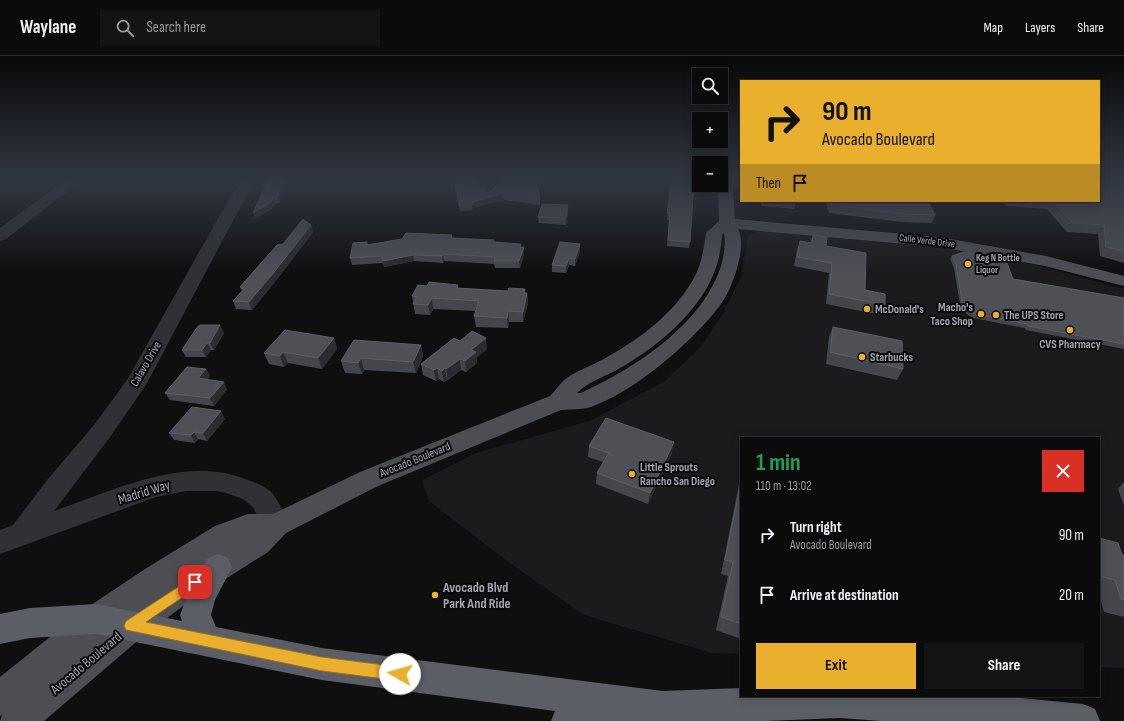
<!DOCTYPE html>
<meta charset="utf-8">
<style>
body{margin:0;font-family:"Sofia Sans Condensed",sans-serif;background:#141415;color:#f1f3f6;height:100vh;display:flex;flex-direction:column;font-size:15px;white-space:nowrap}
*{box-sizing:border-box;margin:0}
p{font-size:13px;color:#9a9b9d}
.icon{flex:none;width:22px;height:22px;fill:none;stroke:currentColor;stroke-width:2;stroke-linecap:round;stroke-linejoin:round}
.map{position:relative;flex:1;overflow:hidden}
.sheet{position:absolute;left:740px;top:381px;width:360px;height:260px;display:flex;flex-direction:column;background:#0b0b0c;border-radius:0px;box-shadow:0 2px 10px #0003,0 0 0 1px #2b2b2d}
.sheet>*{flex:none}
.top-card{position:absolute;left:740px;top:24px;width:360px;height:122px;border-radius:0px;box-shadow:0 2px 10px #0003,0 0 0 1px #2b2b2d;background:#eab02d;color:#111;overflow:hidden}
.controls{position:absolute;left:692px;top:12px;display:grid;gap:8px}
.controls a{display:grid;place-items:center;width:36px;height:36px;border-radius:0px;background:#0b0b0c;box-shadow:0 2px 10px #0003,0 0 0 1px #2b2b2d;font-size:20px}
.pin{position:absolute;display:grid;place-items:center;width:34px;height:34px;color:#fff;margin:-17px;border-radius:8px;box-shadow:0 2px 6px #0006}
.me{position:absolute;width:44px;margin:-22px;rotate:277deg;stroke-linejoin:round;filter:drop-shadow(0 0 3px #0008)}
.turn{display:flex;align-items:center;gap:14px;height:84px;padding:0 16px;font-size:18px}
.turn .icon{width:52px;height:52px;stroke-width:2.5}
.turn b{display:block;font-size:28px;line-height:34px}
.then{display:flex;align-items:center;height:38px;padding:0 16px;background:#0003;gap:8px;font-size:15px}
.round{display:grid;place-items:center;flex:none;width:42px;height:42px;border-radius:0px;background:#141415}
.summary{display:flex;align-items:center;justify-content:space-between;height:68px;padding:0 16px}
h1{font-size:24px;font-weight:700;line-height:30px;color:#1e9e55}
.cta{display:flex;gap:8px;margin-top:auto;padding:8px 16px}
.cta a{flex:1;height:46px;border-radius:0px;background:#eab02d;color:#111;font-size:16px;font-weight:700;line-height:46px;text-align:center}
.cta a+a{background:#141415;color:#f1f3f6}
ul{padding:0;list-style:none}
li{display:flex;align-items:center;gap:12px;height:60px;padding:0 16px}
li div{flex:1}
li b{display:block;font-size:15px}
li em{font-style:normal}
header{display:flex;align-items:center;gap:24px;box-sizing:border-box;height:56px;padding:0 20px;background:#0b0b0c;border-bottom:1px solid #2b2b2d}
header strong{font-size:19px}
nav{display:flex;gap:22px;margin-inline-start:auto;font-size:14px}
.search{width:280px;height:36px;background:#141415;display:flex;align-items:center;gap:10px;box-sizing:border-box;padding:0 14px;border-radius:0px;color:#9a9b9d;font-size:15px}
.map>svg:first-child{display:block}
</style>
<header>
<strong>Waylane</strong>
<div class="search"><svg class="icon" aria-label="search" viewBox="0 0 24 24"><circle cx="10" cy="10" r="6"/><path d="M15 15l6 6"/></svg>Search here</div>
<nav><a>Map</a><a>Layers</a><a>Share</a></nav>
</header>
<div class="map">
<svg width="1124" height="665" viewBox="0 0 1124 665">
<rect width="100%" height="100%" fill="#0f0f10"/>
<path fill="#1b1b1d" d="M760 175 914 189 971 196 1024 206 1124 233V612L1099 611V382H741V598L712 597 584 559 507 505 429 445 422 424 476 397 589 365 664 326 700 292 724 256 742 218 748 179Z"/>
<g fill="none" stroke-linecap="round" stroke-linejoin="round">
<path fill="#303135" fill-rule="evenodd" d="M66 124H82L6 183 0 185V172Z
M242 124H256L236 159 146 329 110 381 54 455C112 435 184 399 245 423 254 426 263 429 270 435 277 441 285 460 290 469L286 477 276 481 266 477 253 451 243 443 226 437 215 435H186L156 441 0 498V474L13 469 48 423 94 369 127 324 220 159Z"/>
<path fill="#4c4e54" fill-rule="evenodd" d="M721 124H732L735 163 939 181 1046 200 1124 220V230L1045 210 939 191 738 173C743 182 741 198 738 208 734 225 726 244 714 257 686 291 633 336 591 351 581 354 571 353 561 354L378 430 286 477 268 496 183 550 142 581 44 665H0L2 659 0 660V621L85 553 145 513 215 470 248 458H273L360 416 550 340C555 335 559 329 564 324 577 314 594 309 607 301 642 282 678 254 696 218 702 205 704 191 706 177L719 165 718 129H721ZM724 177C726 187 724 200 721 210 702 269 635 312 581 337H577C589 325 607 320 622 311 658 290 698 257 714 217 719 205 721 192 722 179Z"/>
<path fill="#5c5e66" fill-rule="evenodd" d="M218 498 228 502 232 511 215 544 211 559 216 571 322 592 663 635 741 632V640H1000L1083 648 1095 653 1100 665H881L840 662 766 665H551L555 655 322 624 96 578 30 582 0 588V558L30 552 96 548 182 565 180 559 191 530 208 502Z"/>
</g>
<path fill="#45464b" d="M289 124 279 147 275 148 273 152 255 163 253 157Z
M503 124 540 143V149L504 144 472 152 473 154 460 155 455 127 488 137Z
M664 124H687L690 186 689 192 667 190 669 164H667L672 125Z
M1124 124V207L1100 200 1098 178 1067 176 1047 153 1006 150 1002 145H1099Z
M760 145H796L794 153 761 150Z
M825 145H928L935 159 932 167 902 166 829 157Z
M568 156 566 169 539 167 538 161Z
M311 169 313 176 278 222 252 254 236 253 233 245 242 235 240 231 283 188Z
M813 179 826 190 865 234 885 249 881 259 826 248 829 217 794 210 797 194 800 185 810 187Z
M452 182 494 186 521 191 524 198 520 212H495L494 208 444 205 443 207 414 205 384 211 383 207 352 209 350 202 367 186 368 189Z
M580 195 575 210 569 209 566 217 552 216V209Z
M952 200 1013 223 1124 242V293L1026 274 1025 272 973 262 961 254 954 212 950 203Z
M458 229V232L527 237 528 247 523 266H509L508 272 476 271 474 260 476 255 433 253 430 259 415 258 412 240 427 230Z
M833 271 903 313 897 324 826 308 829 281Z
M224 277 214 294H211L206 301H186L182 294Z
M334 282 337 293 322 313 288 307 284 311 269 308 264 297Z
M460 285 487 293 477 301V307L466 316 461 314 448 324H447L444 326 439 323 436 325 423 319 421 308Z
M421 289 423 300 416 317 364 314 362 318 345 317 341 305Z
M206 313 210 320 207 324 227 333 214 350 170 344 165 337Z
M225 363 207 385 198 383 195 387 174 384 169 377Z
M589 390 672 397 648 448 596 428 597 417 603 406 588 401Z
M741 418V583L716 574 728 520 721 518Z
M1124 426V450L1118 433Z
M1099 482 1122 499H1124V561L1104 556 1099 539Z"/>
<path fill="#2b2c2f" d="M284 124H289L279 147 277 141Z
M503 137 504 144 472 152V146Z
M273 141 275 148 273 152 255 163 253 157Z
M568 149V156L566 169V162Z
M311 169 313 176 278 222 252 254 249 246Z
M580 188V195L575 210V203Z
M524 191V198L520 212 519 205Z
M443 198 444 205 443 207 442 200Z
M413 199 414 205 384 211 383 205Z
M569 202V209L566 217V210Z
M527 237 528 247 523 266V256Z
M432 242 433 253 430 259 428 249Z
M508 255 509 266 508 272 507 262Z
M220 269 224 277 214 294 210 287Z
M334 282 337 293 322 313 318 302Z
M486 282 487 293 477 301V307L466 316 465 305 471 294Z
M207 287 211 294 206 301 202 294Z
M421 289 423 300 416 317 413 306Z
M283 296 288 307 284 311 280 300Z
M361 302 364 314 362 318 358 307Z
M460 303 461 314 448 324 446 313Z
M437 312 439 323 436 325 434 314Z
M445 312 447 324 444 326 442 315Z
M206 313 210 320 202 330 198 322Z
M224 326 227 333 214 350 210 342Z
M221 355 225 363 207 385 203 377Z
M194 376 198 383 195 387 191 379Z
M674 386 672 397 648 448 650 437Z"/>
<path fill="#4f5056" stroke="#5b5e64" d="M268 124H284L277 141H273L271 146 253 157Z
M469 124H474L488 137 503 124H536L540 143 503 137 472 146V148L459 149 455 127Z
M672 124H687V127L694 128 690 186 668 184 670 157H667Z
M1099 124H1124V195L1106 191 1104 169 1072 167 1053 145H1099Z
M830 145H928L935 159 905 158 831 149Z
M542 148 568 149 566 162 538 161Z
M303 163 311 169 275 215 249 246 233 245 244 233 240 231 277 189 283 188Z
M406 177 452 179 451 182 494 184 493 186 521 188 520 191H524L519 205H494L495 201 443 198 442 200 413 199 383 205 382 200 350 202 353 187 367 186V189L402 183Z
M813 179 827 181 826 190 866 197 865 234 885 238V249L829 238 832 207 797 201 800 185 812 187Z
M560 186 580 188 575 203 569 202 566 210 552 209Z
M964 196 996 201 1007 207 1013 223 1124 242V288L1028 270 1027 268 975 258 963 250 956 209 952 200Z
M429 226 458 229 456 232 508 235 509 232 525 233 524 237H527L523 256 508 255 507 262 474 260 479 245 432 242 428 249 413 248 417 241 412 240 418 229 427 230Z
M200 269H220L210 287H207L202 294H182L196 273Z
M833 271 902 285 903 313 830 296Z
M285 274 334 282 318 302 283 296 280 300 264 297Z
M472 275 486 282 471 294 476 296 465 305 460 303 446 313 445 312 442 315 437 312 434 314 421 308 454 282 460 285Z
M354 284 421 289 413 306 361 302 358 307 341 305Z
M187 311 206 313 198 322 224 326 210 342 165 337Z
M192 351 221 355 203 377 194 376 191 379 169 377Z
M606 362 674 386 650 437 597 417 609 397 589 390Z
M741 426V568L721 561 733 506 725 504Z
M1099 482 1118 487 1122 499H1124V544L1121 543 1115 524 1099 520Z"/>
<linearGradient id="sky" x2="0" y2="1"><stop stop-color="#080809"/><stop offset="0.57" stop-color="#313742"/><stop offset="1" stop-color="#313742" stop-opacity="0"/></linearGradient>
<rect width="1124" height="217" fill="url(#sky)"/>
<path fill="#eab02d" stroke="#98721d" d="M195 520 199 522 201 526 199 530 146 566 322 601 400 611 404 613 406 618 404 623 400 625 322 615 126 574 124 570 126 565Z"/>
<g fill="#eab02d" stroke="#0a0a0b" stroke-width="1.5">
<circle cx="968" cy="208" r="4"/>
<circle cx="867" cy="253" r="4"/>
<circle cx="981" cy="258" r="4"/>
<circle cx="996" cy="259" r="4"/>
<circle cx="1070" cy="274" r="4"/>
<circle cx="862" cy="301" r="4"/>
<circle cx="632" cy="418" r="4"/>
<circle cx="435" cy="539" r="4"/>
</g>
<g text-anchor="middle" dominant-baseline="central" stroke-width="4" stroke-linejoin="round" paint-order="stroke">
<g font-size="10" fill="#a0a5b1" stroke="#0a0a0b">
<text transform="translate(927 185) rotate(7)">Calle Verde Drive</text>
</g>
<g font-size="10" font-weight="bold" fill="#a0a5b1" stroke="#0a0a0b" text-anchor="start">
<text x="976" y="202">Keg N Bottle<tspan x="976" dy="12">Liquor</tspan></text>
</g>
<g font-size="12" font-weight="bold" fill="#a0a5b1" stroke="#0a0a0b" text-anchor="start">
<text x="973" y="251" text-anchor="end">Macho's<tspan x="973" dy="14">Taco Shop</tspan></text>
<text x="875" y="253">McDonald's</text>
<text x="1004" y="259">The UPS Store</text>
<text x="1070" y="288" text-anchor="middle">CVS Pharmacy</text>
<text x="870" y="301">Starbucks</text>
<text x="640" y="411">Little Sprouts<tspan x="640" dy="14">Rancho San Diego</tspan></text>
</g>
<g font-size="12" fill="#a0a5b1" stroke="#0a0a0b">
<text transform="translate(146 308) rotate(-60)">Calavo Drive</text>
<text transform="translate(415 404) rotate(-22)">Avocado Boulevard</text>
</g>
<g font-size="14" fill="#a0a5b1" stroke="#0a0a0b">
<text transform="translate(144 436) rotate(-17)">Madrid Way</text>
<text transform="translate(86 607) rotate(-40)">Avocado Boulevard</text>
</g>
<g font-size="14" font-weight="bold" fill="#a0a5b1" stroke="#0a0a0b" text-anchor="start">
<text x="443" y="531">Avocado Blvd<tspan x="443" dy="16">Park And Ride</tspan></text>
</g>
</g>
</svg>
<div class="controls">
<a><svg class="icon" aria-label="search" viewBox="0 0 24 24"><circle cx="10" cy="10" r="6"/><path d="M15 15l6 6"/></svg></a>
<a>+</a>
<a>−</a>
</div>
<div class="pin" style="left:195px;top:526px;background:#d93025"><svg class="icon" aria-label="arrive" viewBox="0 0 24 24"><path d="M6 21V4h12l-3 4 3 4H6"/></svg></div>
<svg class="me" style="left:400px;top:618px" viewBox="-20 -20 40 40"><circle r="19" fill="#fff"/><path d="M0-13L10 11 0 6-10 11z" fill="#eab02d"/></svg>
<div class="top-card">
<div class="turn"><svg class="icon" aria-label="right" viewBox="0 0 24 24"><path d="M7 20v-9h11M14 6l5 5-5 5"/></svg><div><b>90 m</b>Avocado Boulevard</div></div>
<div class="then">Then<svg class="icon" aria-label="arrive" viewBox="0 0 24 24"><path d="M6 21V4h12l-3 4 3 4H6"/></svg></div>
</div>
<section class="sheet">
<div class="summary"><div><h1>1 min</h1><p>110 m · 13:02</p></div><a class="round" style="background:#d93025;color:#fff"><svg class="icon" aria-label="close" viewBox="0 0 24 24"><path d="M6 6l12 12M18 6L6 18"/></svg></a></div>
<ul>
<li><svg class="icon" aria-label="right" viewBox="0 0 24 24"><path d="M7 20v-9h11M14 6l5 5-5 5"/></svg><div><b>Turn right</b><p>Avocado Boulevard</p></div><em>90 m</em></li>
<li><svg class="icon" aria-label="arrive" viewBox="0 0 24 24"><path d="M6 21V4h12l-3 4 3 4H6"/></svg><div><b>Arrive at destination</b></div><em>20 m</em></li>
</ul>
<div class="cta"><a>Exit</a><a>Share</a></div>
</section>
</div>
